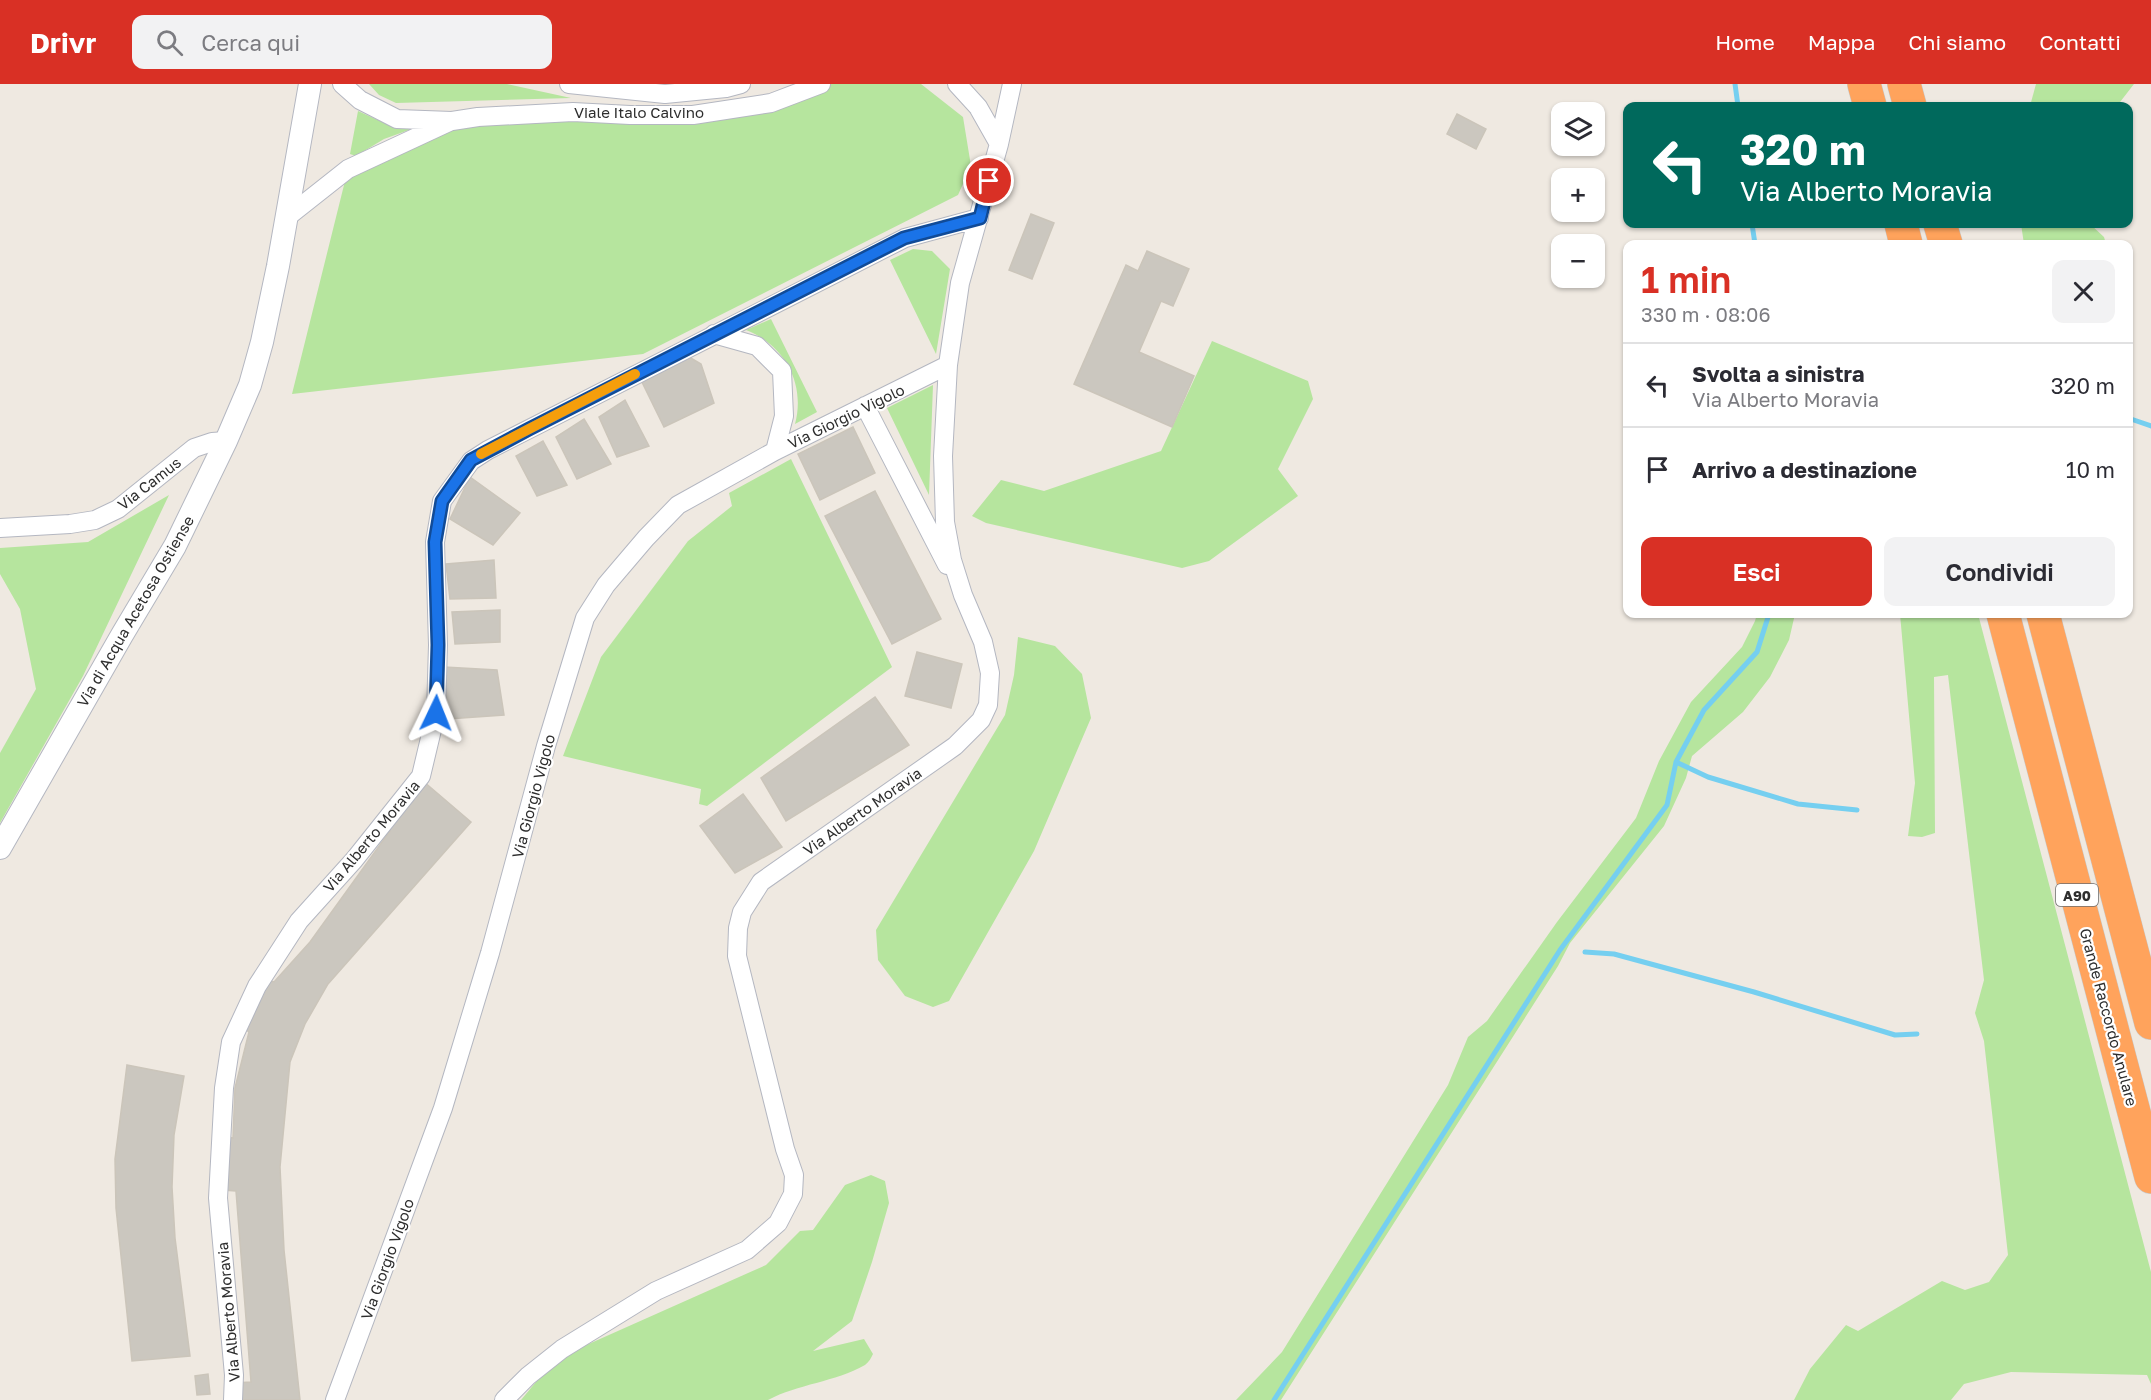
<!DOCTYPE html>
<html lang="it">
<meta charset="utf-8">
<style>
body{margin:0;font-family:"Golos Text",sans-serif;background:#f2f2f3;color:#2b2b33;height:100vh;display:flex;flex-direction:column;font-size:22px;white-space:nowrap}
*{box-sizing:border-box;margin:0}
p{font-size:20px;color:#7c7c81}
.icon{flex:none;width:33px;height:33px;fill:none;stroke:currentColor;stroke-width:2;stroke-linecap:round;stroke-linejoin:round}
.map{position:relative;flex:1;overflow:hidden}
.panel{position:absolute;left:1623px;top:156px;width:510px;height:378px;display:flex;flex-direction:column;background:#fff;border-radius:12px;box-shadow:0 2px 4px #0004}
.panel>*{flex:none}
.banner{position:absolute;left:1623px;top:18px;width:510px;height:126px;border-radius:12px;box-shadow:0 2px 4px #0004;background:#00695c;color:#fff;overflow:hidden}
.controls{position:absolute;left:1551px;top:18px;display:grid;gap:12px}
.controls a{display:grid;place-items:center;width:54px;height:54px;border-radius:12px;background:#fff;box-shadow:0 2px 4px #0004;font-size:30px}
.pin{position:absolute;display:grid;place-items:center;width:51px;height:51px;color:#fff;margin:-26px;border:3px solid #fff;border-radius:50%;box-shadow:0 2px 6px #0007}
.me{position:absolute;width:66px;margin:-33px;rotate:2deg;stroke-linejoin:round;filter:drop-shadow(0 0 4px #0008)}
.turn{display:flex;align-items:center;gap:21px;height:126px;padding:0 18px;font-size:27px}
.turn .icon{width:78px;height:78px;stroke-width:2.5}
.turn b{display:block;font-size:42px;line-height:51px}
.round{display:grid;place-items:center;flex:none;width:63px;height:63px;border-radius:12px;background:#f2f2f3}
.summary{display:flex;align-items:center;justify-content:space-between;height:102px;padding:0 18px}
h1{font-size:36px;font-weight:600;line-height:45px;color:#d93025}
.button{display:flex;gap:12px;margin-top:auto;padding:12px 18px}
.button a{flex:1;height:69px;border-radius:12px;background:#d93025;color:#fff;font-size:24px;font-weight:600;line-height:69px;text-align:center}
.button a+a{background:#f2f2f3;color:#2b2b33}
ul{padding:0;list-style:none}
li{display:flex;align-items:center;gap:18px;height:84px;padding:0 18px;border-top:2px solid #e1e1e2}
li div{flex:1}
li b{display:block;font-size:22px}
li em{font-style:normal}
header{display:flex;align-items:center;gap:36px;box-sizing:border-box;height:84px;padding:0 30px;background:#d93025;color:#fff}
header strong{font-size:28px}
nav{display:flex;gap:33px;margin-inline-start:auto;font-size:21px}
.search{width:420px;height:54px;background:#f2f2f3;display:flex;align-items:center;gap:15px;box-sizing:border-box;padding:0 21px;border-radius:12px;color:#7c7c81;font-size:22px}
.map>svg:first-child{display:block}
</style>
<header>
<strong>Drivr</strong>
<div class="search"><svg class="icon" aria-label="search" viewBox="0 0 24 24"><circle cx="10" cy="10" r="6"/><path d="M15 15l6 6"/></svg>Cerca qui</div>
<nav><a>Home</a><a>Mappa</a><a>Chi siamo</a><a>Contatti</a></nav>
</header>
<div class="map">
<svg width="2151" height="1316" viewBox="0 0 2151 1316">
<rect width="100%" height="100%" fill="#efe9e1"/>
<path fill="#b6e59e" d="M369 0H507L571 14 396 19 379 11Z
M830 0H921L963 33 971 82 958 111 643 270 292 310 348 85 478 33 693 31Z
M2036 0H2134L2117 22H2030Z
M358 27 380 37 408 41 409 46 384 55 356 72 350 70Z
M2021 140H2090L2104 153 2106 160H2024Z
M913 165 932 167 950 185 936 270 890 176Z
M771 235 817 328 795 340C806 299 784 261 746 246Z
M1212 257 1308 297 1313 315 1278 385 1298 412 1209 477 1182 484 986 439 972 432 1001 396 1044 407 1161 367Z
M933 301 929 411 887 324Z
M791 375 892 583 707 722 699 720 701 705 563 672 601 573 688 457 732 422 729 409Z
M169 411 83 592 0 739V669L36 605 20 525 0 490V464L88 458Z
M1757 530H1795L1789 556 1770 593 1743 628 1692 672 1686 694 1664 742 1570 859 1558 882 1281 1316H1236L1282 1268 1448 1001 1468 953 1487 937 1557 838 1636 734 1659 677 1691 618 1742 563 1755 537Z
M1900 530H1978L2151 1188V1300L2147 1291 2011 1288 1964 1300 1951 1316H1794L1810 1285 1846 1241 1858 1247 1942 1197 1965 1206 1989 1198 2008 1171 1984 957 1975 929 1984 896 1948 591 1934 593 1935 749 1922 753 1908 752 1915 699Z
M1018 553 1055 562 1082 590 1091 634 1034 767 949 917 933 923 905 912 878 876 876 846 1005 631 1014 591Z
M871 1091 885 1097 889 1119 872 1178 852 1237 813 1267 864 1255 873 1270C871 1274 869 1278 865 1281 835 1298 798 1300 768 1316H521L555 1275 766 1181 800 1147 813 1146 845 1101Z"/>
<g fill="none" stroke-linecap="round" stroke-linejoin="round">
<path stroke="#75cff0" stroke-width="5" d="M1735 0 1738 22
M1752 140 1755 160
M2128 334 2151 342
M1676 678 1708 693 1798 720 1857 726
M1585 868 1614 870 1754 908 1895 951 1917 950
M1274 1316 1560 866 1667 721 1676 678 1704 626 1757 568 1769 530"/>
</g>
<path fill="#cbc7bf" stroke="#cbc5ba" stroke-width="1.5" d="M1457 30 1486 45 1476 65 1447 50Z
M1031 130 1054 139 1032 195 1009 186Z
M1147 167 1189 185 1173 222 1161 217 1139 268 1194 292 1172 343 1074 300 1126 181 1138 187Z
M689 273 701 280 714 319 664 343 641 296Z
M625 316 649 362 617 373 599 333Z
M584 335 611 380 577 395 556 353Z
M853 343 875 389 820 416 798 370Z
M543 357 567 401 537 412 516 372Z
M470 393 520 429 493 461 450 435Z
M875 407 941 535 892 560 825 432Z
M494 476 496 514 450 515 446 480Z
M500 526V558L455 560 452 528Z
M917 568 962 580 951 624 905 612Z
M444 583 497 586 504 631 448 635Z
M875 613 909 661 786 737 761 694Z
M423 697 471 738 328 900 305 940 290 978 280 1083 284 1166 300 1316H237L234 1299 251 1298 236 1107 223 1106 221 1052 233 1054 235 1004 249 948 242 943 265 895 274 898 310 858 390 747 388 741Z
M743 710 782 763 735 789 700 742Z
M127 981 184 992 174 1051 172 1103 175 1154 190 1272 132 1277 116 1124 115 1075Z
M208 1290 210 1310 197 1311 195 1292Z"/>
<g fill="none" stroke-linecap="round" stroke-linejoin="round">
<defs>
<path id="minor" d="M342 0 360 16 397 35 452 37 478 33 573 28 630 31H693L771 19 821 0
M569 0 665 10 726 4 741 0
M957 0 978 23 999 60
M286 134 348 85 449 38
M714 250 757 262 782 287 784 332 775 367
M865 322 947 481
M0 444 70 440 95 436 118 425 194 364 212 358 226 357
M233 1316 234 1291 218 1114 224 1004 231 958 257 902 299 837 354 776 421 692 436 629 438 561 435 458 442 417 471 377 488 366 905 154 979 134
M335 1316 443 1024 490 869 546 662 585 534 606 501 646 454 678 421 775 367 948 281
M504 1316 528 1292 562 1265 656 1207 747 1166 778 1139 793 1110 794 1091 785 1065 737 872 738 844 742 828 761 798 955 662 981 636 988 621 990 589 983 558 963 511 952 476 945 438 943 372 948 281 960 199 999 60 1012 0"/>
<path id="tertiary" d="M0 764 122 551 175 462 226 357 250 301 262 258 278 182 310 0"/>
<path id="motorway" d="M1864 0 1870 22
M1904 0 1910 22
M1901 140 1906 160
M1940 140 1946 160
M2003 530 2151 1093
M2043 530 2151 939"/>
</defs>
<use href="#minor" stroke="#b4b7c1" stroke-width="20"/>
<use href="#tertiary" stroke="#b4b7c1" stroke-width="24"/>
<use href="#motorway" stroke="#c9c9c9" stroke-width="34"/>
<use href="#minor" stroke="#fff" stroke-width="18"/>
<use href="#tertiary" stroke="#fff" stroke-width="22"/>
<use href="#motorway" stroke="#ffa35c" stroke-width="33"/>
</g>
<g fill="none" stroke-linecap="round" stroke-linejoin="round">
<defs>
<path id="route" d="M436 629 438 561 435 458 442 417 471 376 529 345 904 154 980 134 989 97"/>
</defs>
<use href="#route" stroke="#114b97" stroke-width="15"/>
<use href="#route" stroke="#1a73e8" stroke-width="10"/>
<path stroke="#f59e0b" stroke-width="10" d="M481 370 635 290"/>
</g>
<g text-anchor="middle" dominant-baseline="central" stroke-width="4.5" stroke-linejoin="round" paint-order="stroke">
<rect fill="#fff" stroke="#6d6d6d" stroke-width="1.5" x="2056" y="800" width="42" height="22" rx="4.5"/>
<g font-size="14" font-weight="bold" fill="#2e2e2e">
<text x="2077" y="811">A90</text>
</g>
<g font-size="15" fill="#2e2e2e" stroke="#fff">
<text x="639" y="28">Viale Italo Calvino</text>
<text transform="translate(846 332) rotate(-26)">Via Giorgio Vigolo</text>
<text transform="translate(149 399) rotate(-38)">Via Camus</text>
<text transform="translate(135 527) rotate(-60)">Via di Acqua Acetosa Ostiense</text>
<text transform="translate(533 712) rotate(-75)">Via Giorgio Vigolo</text>
<text transform="translate(862 727) rotate(-35)">Via Alberto Moravia</text>
<text transform="translate(371 752) rotate(-50)">Via Alberto Moravia</text>
<text transform="translate(2109 933) rotate(75)">Grande Raccordo Anulare</text>
<text transform="translate(387 1175) rotate(-70)">Via Giorgio Vigolo</text>
<text transform="translate(228 1228) rotate(-95)">Via Alberto Moravia</text>
</g>
</g>
</svg>
<div class="controls">
<a><svg class="icon" aria-label="layers" viewBox="0 0 24 24"><path d="M12 4l9 5-9 5-9-5zM3 14l9 5 9-5"/></svg></a>
<a>+</a>
<a>−</a>
</div>
<div class="pin" style="left:989px;top:97px;background:#d93025"><svg class="icon" aria-label="arrive" viewBox="0 0 24 24"><path d="M6 21V4h12l-3 4 3 4H6"/></svg></div>
<svg class="me" style="left:436px;top:629px" viewBox="-20 -20 40 40"><path d="M0-17L14 15 0 8-14 15z" fill="#1a73e8" stroke="#fff" stroke-width="4"/></svg>
<div class="banner">
<div class="turn"><svg class="icon" aria-label="left" viewBox="0 0 24 24"><path d="M17 20v-9H6M10 6l-5 5 5 5"/></svg><div><b>320 m</b>Via Alberto Moravia</div></div>
</div>
<section class="panel">
<div class="summary"><div><h1>1 min</h1><p>330 m · 08:06</p></div><a class="round"><svg class="icon" aria-label="close" viewBox="0 0 24 24"><path d="M6 6l12 12M18 6L6 18"/></svg></a></div>
<ul>
<li><svg class="icon" aria-label="left" viewBox="0 0 24 24"><path d="M17 20v-9H6M10 6l-5 5 5 5"/></svg><div><b>Svolta a sinistra</b><p>Via Alberto Moravia</p></div><em>320 m</em></li>
<li><svg class="icon" aria-label="arrive" viewBox="0 0 24 24"><path d="M6 21V4h12l-3 4 3 4H6"/></svg><div><b>Arrivo a destinazione</b></div><em>10 m</em></li>
</ul>
<div class="button"><a>Esci</a><a>Condividi</a></div>
</section>
</div>
